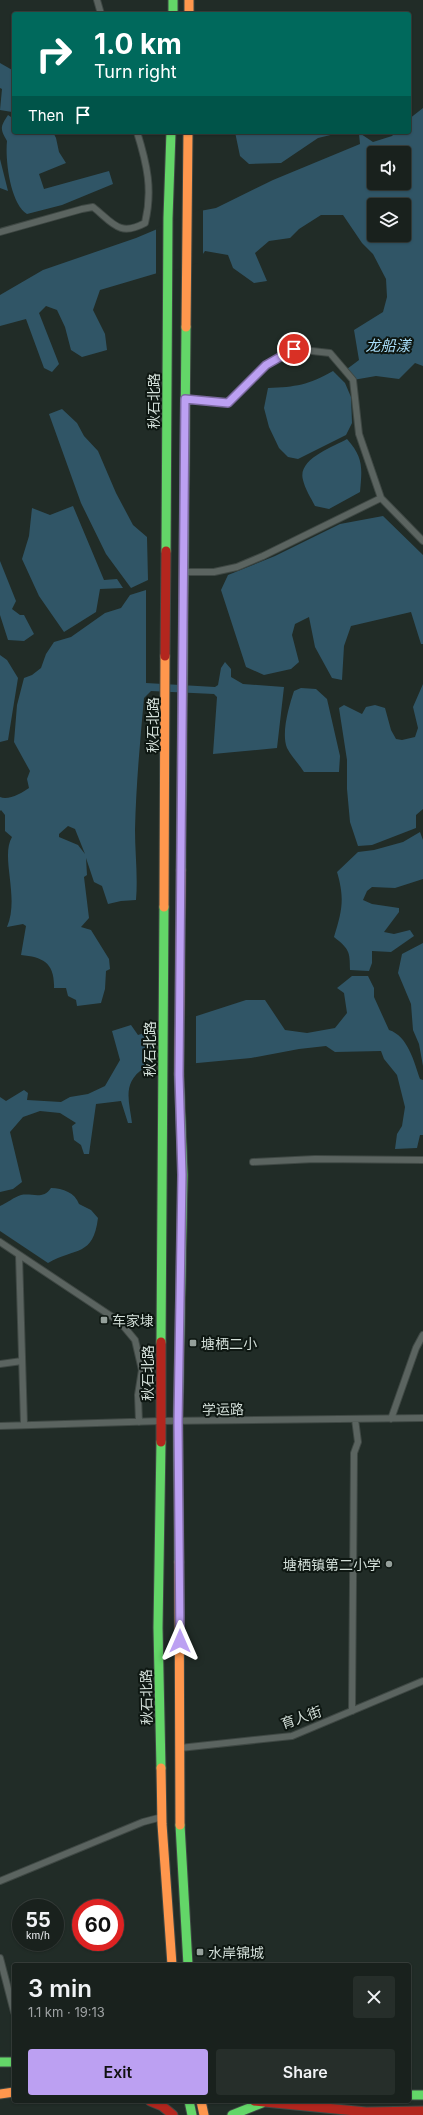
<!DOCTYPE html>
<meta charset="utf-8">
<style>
body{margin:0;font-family:Inter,"Noto Sans SC",sans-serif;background:#262e2a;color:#f1f3f6;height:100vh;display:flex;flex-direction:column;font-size:15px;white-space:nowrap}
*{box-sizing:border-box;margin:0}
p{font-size:13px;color:#9fa3a4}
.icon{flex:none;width:22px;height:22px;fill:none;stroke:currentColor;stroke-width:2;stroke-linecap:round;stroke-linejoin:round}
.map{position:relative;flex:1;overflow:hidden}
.details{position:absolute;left:12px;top:1963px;width:399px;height:140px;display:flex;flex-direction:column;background:#19211d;border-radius:4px;box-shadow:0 1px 3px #0004,0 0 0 1px #373e3b}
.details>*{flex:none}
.hud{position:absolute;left:12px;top:12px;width:399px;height:122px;border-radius:4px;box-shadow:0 1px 3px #0004,0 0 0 1px #373e3b;background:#00695c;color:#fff;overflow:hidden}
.controls{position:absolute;left:367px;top:146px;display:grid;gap:8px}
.controls a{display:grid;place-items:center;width:44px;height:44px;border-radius:4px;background:#19211d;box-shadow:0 1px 3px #0004,0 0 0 1px #373e3b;font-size:20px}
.speed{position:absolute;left:12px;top:1899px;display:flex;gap:8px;font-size:20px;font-weight:700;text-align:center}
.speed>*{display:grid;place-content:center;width:52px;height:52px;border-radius:50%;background:#19211d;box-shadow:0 1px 3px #0004,0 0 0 1px #373e3b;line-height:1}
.speed small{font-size:10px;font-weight:400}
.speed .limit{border:6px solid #d22;background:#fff;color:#111}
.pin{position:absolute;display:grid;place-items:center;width:34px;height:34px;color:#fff;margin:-17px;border:2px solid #fff;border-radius:50%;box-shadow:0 1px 4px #0007}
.me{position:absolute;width:44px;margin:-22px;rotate:0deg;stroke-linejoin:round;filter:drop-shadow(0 0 3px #0008)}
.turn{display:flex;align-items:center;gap:14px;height:84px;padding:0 16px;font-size:18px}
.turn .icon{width:52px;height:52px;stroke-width:2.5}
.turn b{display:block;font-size:28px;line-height:34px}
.then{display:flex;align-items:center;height:38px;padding:0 16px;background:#0003;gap:8px;font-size:15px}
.round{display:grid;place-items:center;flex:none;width:42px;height:42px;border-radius:4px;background:#262e2a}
.headline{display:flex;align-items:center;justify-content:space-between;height:68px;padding:0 16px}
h1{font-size:24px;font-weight:600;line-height:30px}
.primary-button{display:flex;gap:8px;margin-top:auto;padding:8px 16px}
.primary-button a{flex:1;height:46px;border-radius:4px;background:#bca0f2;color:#111;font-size:16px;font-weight:600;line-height:46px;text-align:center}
.primary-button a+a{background:#262e2a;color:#f1f3f6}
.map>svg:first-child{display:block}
</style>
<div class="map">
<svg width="423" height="2115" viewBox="0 0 423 2115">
<rect width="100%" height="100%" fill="#212c27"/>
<path fill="#305566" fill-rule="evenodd" d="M0 63 14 71V111L12 112 0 110 2 89 0 88Z
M423 108V366L415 363 399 379 376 376 353 380 347 369 359 360 354 330 383 312 387 297 386 279 373 254 362 243 343 215H321L299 229 290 238 269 241 255 253 267 281 254 283 233 268 228 255 205 251 198 261 100 290 93 310 105 334 107 350 82 357 71 350 65 327 57 310 46 306 39 313 59 364 52 372 44 368 26 319 0 326V295L43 270 136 238 200 211 216 208 273 180 360 144 359 134 339 133 318 138 281 163 249 164 240 156 235 132H358L373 142 392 136 396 132H409V119ZM374 153H404V183H374ZM374 205H404V235H374Z
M8 115 14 119V132H53L56 138 59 152 66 163 39 174 44 189 109 171 113 184 62 205 27 214C10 203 5 159 7 141 0 129 0 127 8 115Z
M0 159 8 191 0 188Z
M333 371 345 383 351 397 352 423 346 435 298 459 288 457 279 448 269 427 264 408 268 388C296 387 308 385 333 371Z
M62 409 77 423 84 436 98 451 116 493 133 525 147 537 148 580 131 588 106 554 81 503 49 414Z
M347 439C364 458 362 469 360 492L329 509 315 506C311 498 305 489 303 480 297 459 333 447 347 439Z
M73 506 104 580 117 579 123 588 100 589 96 612 64 632 39 596 22 559 29 536 32 508 50 515Z
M383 516 423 555V644H421L411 612 351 626 344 646 342 680 332 678 315 647 309 617 295 624 292 635 299 662 291 669 264 675 246 667 221 590 228 575 275 556 340 524Z
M0 561 16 601 12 609 20 615H24L34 634 24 641 8 640 0 615Z
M146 590V683L215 687 218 685 221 668 225 662 231 669V677L243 684 284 687 277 748 213 754 217 697 214 694 151 691 144 698C140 742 136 786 135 830 135 853 138 876 136 900L121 901 108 904 102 886 94 882 86 858 87 875 84 877 89 918 81 927 91 930 109 959 110 969 106 971 105 989 101 1003 77 1006 76 1000 68 996 66 988H54C55 963 43 957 21 955L26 926 23 924 7 927C20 897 0 857 12 837L5 831V815L1 810 0 811V797C8 801 22 793 29 788L27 779 30 771 14 742 17 705 24 678 32 675 41 668 46 654 54 642 71 637 105 613 121 608 130 595ZM68 826 75 829 85 854 78 845 59 837V834Z
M0 655 7 660 18 678 8 740 0 742Z
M423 684V809L416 815V828L372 845 358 846 350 822 347 789V760L339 708 344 705 362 714 366 707 375 705 385 708 391 730 396 739 402 740 415 737 418 728 413 707Z
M301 688 316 689 327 699 340 756 339 772H304C299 764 291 756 287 748 281 733 289 706 294 691Z
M420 832 423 840V879L395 888 372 887 367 891 363 900 372 904 399 908V912L384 932 394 934 410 930 414 936 391 952 372 951V963L369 971 350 970C350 951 349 949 334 937 342 911 345 899 337 872L358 852 374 850 403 842Z
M423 943V1066L419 1044 413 1030 411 1004 398 973 402 954Z
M352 976H368L374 988V997L389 1030C408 1036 414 1062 420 1079L423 1080V1135H420L417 1148 395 1149 397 1134 402 1126 405 1107 397 1075 384 1059 381 1051 335 1052 326 1046 299 1049 251 1058 144 1068C122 1083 129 1100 132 1123H128L121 1101 96 1104 89 1154H84L81 1145 74 1140 72 1126 76 1123 60 1113 40 1111 23 1117 10 1132 22 1182 13 1189 0 1192V1097L6 1101 24 1090 28 1093 27 1100 61 1102 70 1097 88 1094 105 1086 120 1060 112 1031 131 1025 138 1035 246 1000H265L285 1030 307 1033 335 1028 347 1013 344 993 337 988Z
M51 1188C63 1188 75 1193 79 1204L91 1210 98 1218C93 1257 76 1247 48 1263L0 1231V1206C7 1203 14 1197 21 1195 33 1193 43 1200 51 1188Z"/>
<path fill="#212c27" d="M203 208V258L198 263 156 276V228Z
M196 1014V1065L152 1069V1028Z"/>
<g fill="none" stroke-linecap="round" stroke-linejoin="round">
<defs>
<path id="street" d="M97 0 101 14
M0 232 82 209 93 207C113 223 119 237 145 223 153 190 147 164 137 132
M185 399 228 403 266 365 294 349 330 353 353 380 359 434 381 498 423 541
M184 572H214L237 567 263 556 381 498
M253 1162 315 1159 423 1160
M0 1242 120 1322 135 1340 142 1370 138 1395 139 1422
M19 1255 24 1424
M0 1364 22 1361
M391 1419 416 1348 423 1335
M0 1426 161 1421 423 1418
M352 1711 354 1453 358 1442 355 1419
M180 1748 292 1736 423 1681
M0 1881 143 1822 162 1817
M0 1958 14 2012"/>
<path id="fast" d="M173 0V14
M166 551 168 218 171 132
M181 870 186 327
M161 1342 164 907
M161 1442 158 1628 161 1768
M179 1562 178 1422 183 1175 179 1074
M180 1825 188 1965
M0 2062H14
M409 2095H423
M189 2101 192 2115
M232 2115 262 2103"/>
<path id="slow" d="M189 0V14
M186 327 188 132
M164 907 165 656
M179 1074 181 870
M179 1562 180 1825
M161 1768 162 1824 172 1965
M0 2094 14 2092
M201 2101 204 2115"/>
<path id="jam" d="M165 656 166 551
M161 1442V1342
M150 2101 162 2106 173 2115
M254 2101 366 2112 423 2111"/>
</defs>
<use href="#street" stroke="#3f4844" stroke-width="8"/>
<use href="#fast" stroke="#3f4844" stroke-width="11"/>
<use href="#slow" stroke="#3f4844" stroke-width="11"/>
<use href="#jam" stroke="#3f4844" stroke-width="11"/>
<use href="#street" stroke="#5b6460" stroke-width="6"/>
<use href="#fast" stroke="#63d668" stroke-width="9"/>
<use href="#slow" stroke="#ff974d" stroke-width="9"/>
<use href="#jam" stroke="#b3261e" stroke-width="9"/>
</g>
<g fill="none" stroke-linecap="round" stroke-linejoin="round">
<defs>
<path id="route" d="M180 1641 178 1422 182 1175 179 1075 185 399 228 403 266 365 294 349"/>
</defs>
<use href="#route" stroke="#7a689d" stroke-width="10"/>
<use href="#route" stroke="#bca0f2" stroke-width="7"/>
</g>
<g fill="#95a09b" stroke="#0e1712" stroke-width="1.5">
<rect x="100" y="1316" width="8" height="8" rx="2"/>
<rect x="189" y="1339" width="8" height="8" rx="2"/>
<circle cx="389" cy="1564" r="4"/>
<rect x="196" y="1948" width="8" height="8" rx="2"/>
</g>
<g text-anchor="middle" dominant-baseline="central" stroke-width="4" stroke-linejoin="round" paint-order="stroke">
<g font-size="14" fill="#d3dfd9" stroke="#0e1712">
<text transform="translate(153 401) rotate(-90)">秋石北路</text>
<text transform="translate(152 725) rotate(-90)">秋石北路</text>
<text transform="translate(149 1049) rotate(-90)">秋石北路</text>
<text transform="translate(147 1373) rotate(-90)">秋石北路</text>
<text transform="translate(223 1409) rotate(-1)">学运路</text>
<text transform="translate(146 1697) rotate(-91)">秋石北路</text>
<text transform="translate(301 1717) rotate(-19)">育人街</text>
</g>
<g font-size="14" fill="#d3dfd9" stroke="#0e1712" text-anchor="start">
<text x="112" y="1320">车家埭</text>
<text x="201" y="1343">塘栖二小</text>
<text x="381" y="1564" text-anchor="end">塘栖镇第二小学</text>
<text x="208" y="1952">水岸锦城</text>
</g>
<g font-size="15" font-style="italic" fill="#a8ddf9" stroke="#0e1712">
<text x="388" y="345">龙船漾</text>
</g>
</g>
</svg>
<div class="controls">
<a><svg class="icon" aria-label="sound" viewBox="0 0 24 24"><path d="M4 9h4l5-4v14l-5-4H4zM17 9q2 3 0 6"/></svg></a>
<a><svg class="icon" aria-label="layers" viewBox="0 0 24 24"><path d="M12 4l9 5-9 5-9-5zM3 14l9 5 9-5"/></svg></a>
</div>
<div class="speed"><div>55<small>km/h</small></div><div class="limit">60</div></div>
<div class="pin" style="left:294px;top:349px;background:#d93025"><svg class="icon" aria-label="arrive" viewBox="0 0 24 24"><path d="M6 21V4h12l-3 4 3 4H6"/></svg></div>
<svg class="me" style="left:180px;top:1641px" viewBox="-20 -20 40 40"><path d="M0-17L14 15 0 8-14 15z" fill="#bca0f2" stroke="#fff" stroke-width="4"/></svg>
<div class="hud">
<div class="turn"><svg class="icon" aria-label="right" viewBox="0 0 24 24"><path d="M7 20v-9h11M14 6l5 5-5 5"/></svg><div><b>1.0 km</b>Turn right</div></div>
<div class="then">Then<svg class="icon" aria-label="arrive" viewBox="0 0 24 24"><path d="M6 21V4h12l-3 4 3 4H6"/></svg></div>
</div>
<section class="details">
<div class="headline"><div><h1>3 min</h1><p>1.1 km · 19:13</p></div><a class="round"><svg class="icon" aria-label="close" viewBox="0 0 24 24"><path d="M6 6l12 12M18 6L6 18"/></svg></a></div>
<div class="primary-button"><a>Exit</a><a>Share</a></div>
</section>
</div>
